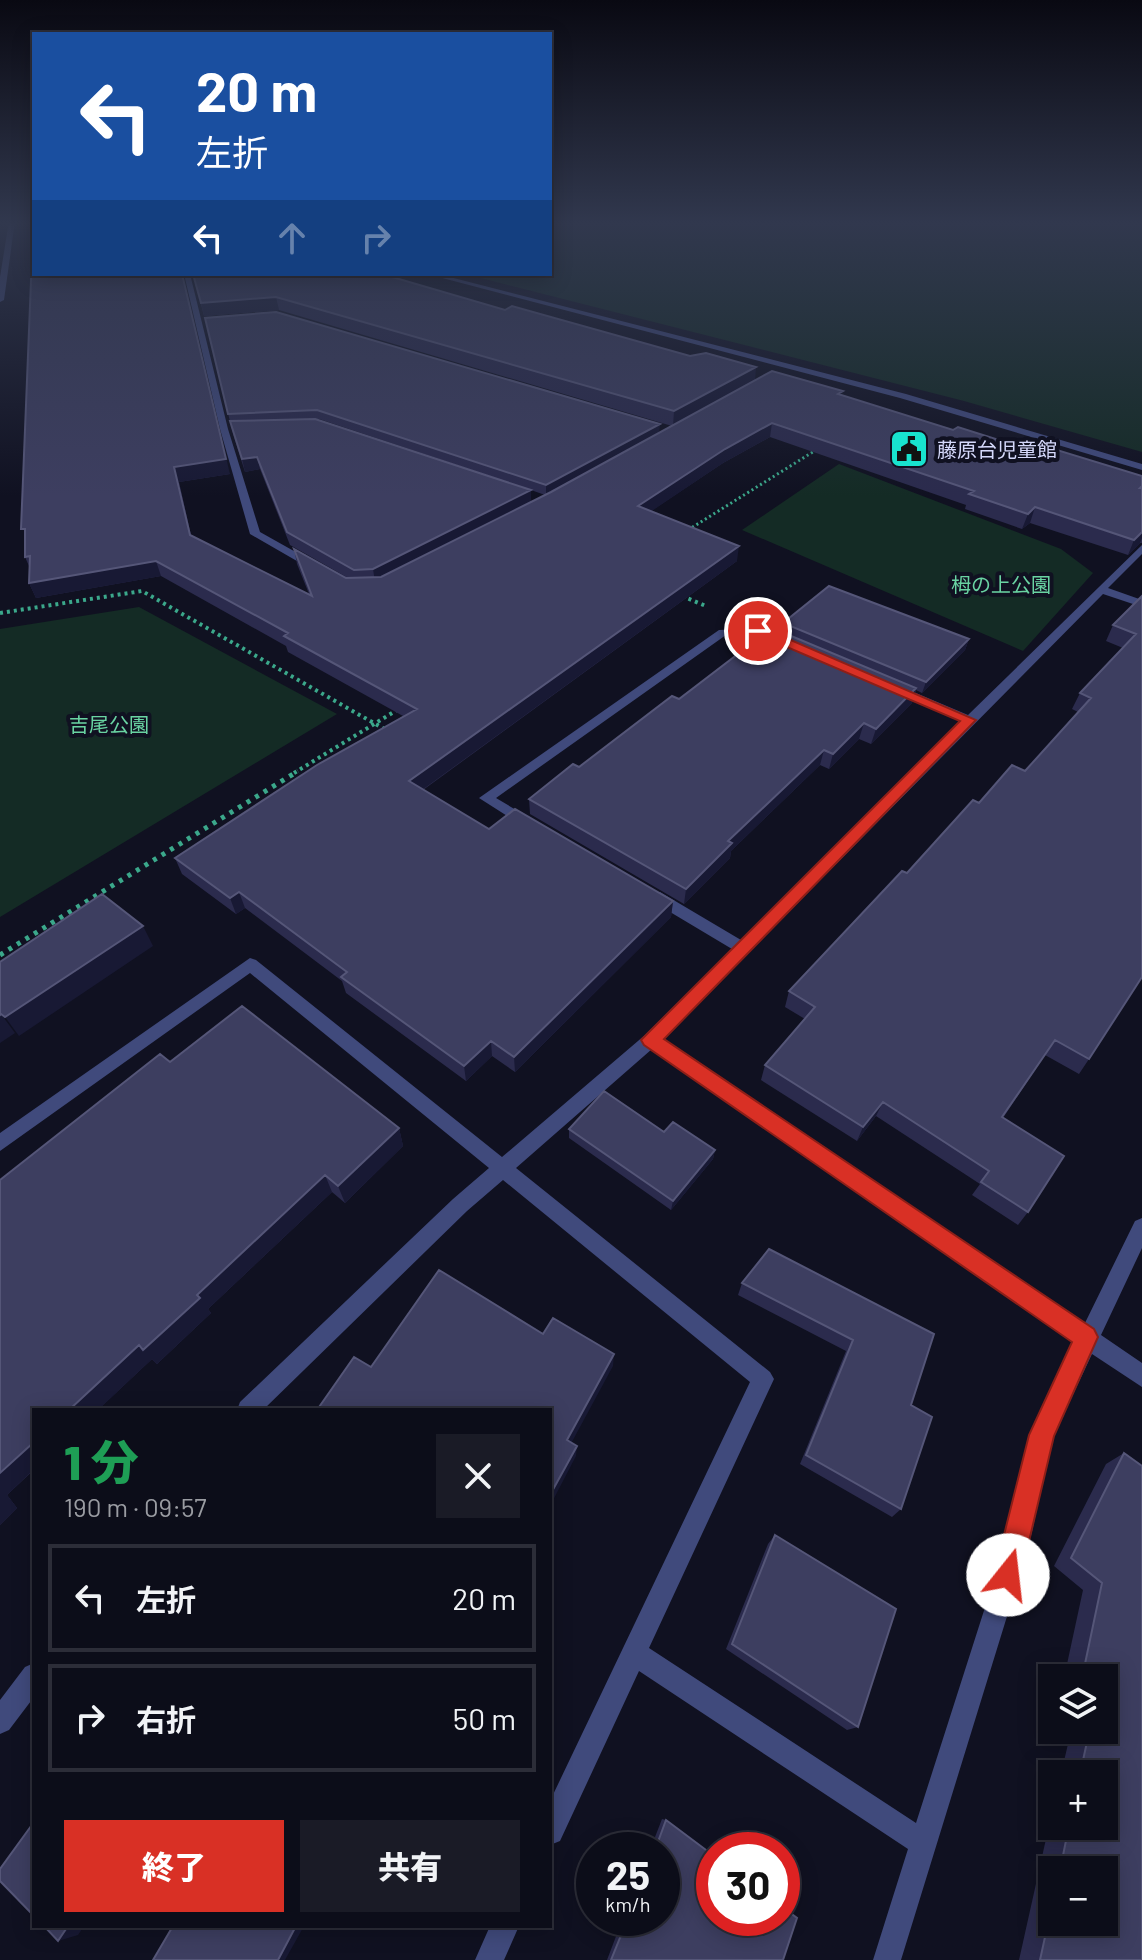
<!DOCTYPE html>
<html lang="ja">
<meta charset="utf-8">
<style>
body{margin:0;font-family:Barlow,"Noto Sans JP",sans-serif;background:#1a1b26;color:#f1f3f6;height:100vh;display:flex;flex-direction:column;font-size:30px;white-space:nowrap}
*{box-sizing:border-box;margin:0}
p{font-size:26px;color:#9a9ca2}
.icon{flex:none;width:44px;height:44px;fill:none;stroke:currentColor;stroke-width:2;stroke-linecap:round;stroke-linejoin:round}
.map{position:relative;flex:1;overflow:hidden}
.details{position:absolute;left:32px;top:1408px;width:520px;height:520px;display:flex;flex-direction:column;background:#0c0d19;border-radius:0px;box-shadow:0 4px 20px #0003,0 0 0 2px #2c2d38}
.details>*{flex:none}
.top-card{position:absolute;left:32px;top:32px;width:520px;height:244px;border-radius:0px;box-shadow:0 4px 20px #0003,0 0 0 2px #2c2d38;background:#1a4fa0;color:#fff;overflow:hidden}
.tools{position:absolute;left:1038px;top:1664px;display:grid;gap:16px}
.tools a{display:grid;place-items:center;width:80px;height:80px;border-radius:0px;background:#0c0d19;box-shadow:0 4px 20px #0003,0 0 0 2px #2c2d38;font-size:40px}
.speed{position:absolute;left:576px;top:1832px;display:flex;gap:16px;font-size:40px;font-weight:700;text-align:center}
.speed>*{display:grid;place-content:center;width:104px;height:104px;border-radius:50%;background:#0c0d19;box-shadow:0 4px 20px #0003,0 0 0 2px #2c2d38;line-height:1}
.speed small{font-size:20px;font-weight:400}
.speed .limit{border:12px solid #d22;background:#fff;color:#111}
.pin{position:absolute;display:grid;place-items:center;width:68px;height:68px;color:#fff;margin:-34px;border:4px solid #fff;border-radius:50%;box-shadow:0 2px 8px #0007}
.me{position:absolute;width:88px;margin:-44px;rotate:16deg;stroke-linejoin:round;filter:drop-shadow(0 0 6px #0008)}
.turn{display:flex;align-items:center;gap:28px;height:168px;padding:0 32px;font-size:36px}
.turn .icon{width:104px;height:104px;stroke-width:2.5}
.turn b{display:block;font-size:56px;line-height:68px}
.lanes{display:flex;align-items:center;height:76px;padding:0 32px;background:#0003;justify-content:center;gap:40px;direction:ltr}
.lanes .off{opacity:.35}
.round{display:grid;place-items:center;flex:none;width:84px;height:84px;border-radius:0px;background:#1a1b26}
.summary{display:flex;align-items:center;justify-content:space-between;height:136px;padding:0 32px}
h1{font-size:48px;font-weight:800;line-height:60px;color:#1e9e55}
.primary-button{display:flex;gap:16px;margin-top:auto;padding:16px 32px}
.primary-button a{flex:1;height:92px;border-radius:0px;background:#d93025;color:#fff;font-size:32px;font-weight:800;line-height:92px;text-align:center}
.primary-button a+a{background:#1a1b26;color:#f1f3f6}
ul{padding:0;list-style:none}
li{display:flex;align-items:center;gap:24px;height:108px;margin:0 16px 12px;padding:0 16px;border:4px solid #2c2d38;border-radius:0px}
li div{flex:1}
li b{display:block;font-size:30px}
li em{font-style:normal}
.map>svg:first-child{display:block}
</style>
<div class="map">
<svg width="1142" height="1960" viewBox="0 0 1142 1960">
<rect width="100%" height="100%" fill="#101121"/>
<path fill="#142b25" d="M550 221H1142V452L964 401 465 274H550Z
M839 464 1061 549 1093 573 1023 651 742 530Z
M139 607 337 714 0 917V629Z"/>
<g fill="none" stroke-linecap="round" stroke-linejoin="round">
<path stroke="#3ba88b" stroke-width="3" stroke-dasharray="2 3" stroke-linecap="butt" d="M688 530 816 450"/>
<path stroke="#3ba88b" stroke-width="4" stroke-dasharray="3 4" stroke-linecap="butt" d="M682 596 706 606
M0 613 142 591 386 730
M294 773 397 710"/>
<path stroke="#3ba88b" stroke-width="5" stroke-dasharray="4 6" stroke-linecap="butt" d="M0 955 298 771"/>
<path fill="#404a7c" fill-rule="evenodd" d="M9 221H15L4 300 0 302V277Z
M184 274H190L228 429 260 532 317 564V568H309L250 534 220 429Z
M1142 545V554L1108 588 1142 600V607L1103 594 663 1039 1084 1325 1135 1221 1142 1218V1248L1101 1335 1142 1363V1387L1092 1354 1053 1437 1029 1545 901 1960H873L908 1849 639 1671 560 1841 550 1845V1801L750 1382 503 1180 467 1211 263 1410H237L240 1402 453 1199 489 1168 250 973 0 1151V1133L250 958 256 960 502 1157 645 1035 732 949 650 900 648 896 650 892H660L741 940 961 721 889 691V685H897L968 715ZM652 1049 1076 1343 1031 1435 1005 1545 916 1823 649 1648 774 1379 770 1372 516 1168Z
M758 628 790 641 784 644 757 634 726 635 496 798 533 820 535 823 533 826H523L479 798 719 630Z
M34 1663V1697L9 1730 0 1734V1700L25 1667Z
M490 1926H519L504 1960H475Z"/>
<path fill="#404a7c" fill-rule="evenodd" d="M427 274H438L906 394 1142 464V470L900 398Z"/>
</g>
<path fill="#2b2b4d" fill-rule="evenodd" d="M32 256 230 474 179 482 191 535 309 594 297 564 294 549 348 578 290 545 260 469 245 472 233 434 205 318 659 433 672 426 279 310 204 316 193 274 755 381 842 395 953 430 1142 476V543H1140L1128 555 1030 523 1022 529 965 509 966 505 770 437 723 463 651 511 737 561 423 790 489 829 673 901 671 917 515 1072 492 1056 466 1081 346 993 342 981 245 908 236 914 182 874 175 858 403 716 288 652 286 646 161 576 36 598 29 583V566L25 557ZM317 419H319L505 481ZM531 490 545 495 531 502Z
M1142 596 1089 1059 1079 1074 1045 1055 1003 1118 1028 1212 1018 1225 972 1195 980 1184 876 1116 857 1141 761 1080 765 1065 805 1019 785 1007 789 991 907 873 979 803 1025 771 1078 712 1072 709 1080 693 1123 648 1106 641 1113 625Z
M783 623 969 639 965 650 922 693 916 690 912 703 871 744 859 739 829 769 820 765 731 851 730 858 684 904 530 814 529 799 579 767 781 632Z
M170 1062 399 1128 403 1146 345 1203 332 1192 208 1309 211 1313 157 1364 152 1359 7 1495 17 1508 0 1525V1180Z
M569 1129 664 1132 715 1150 713 1159 671 1210 569 1138Z
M742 1283 934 1334 911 1405 901 1509 892 1517 800 1464 846 1351 738 1295Z
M1124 1453 1142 1960H1019L1052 1812V1826H1104V1774H1061L1068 1744 1052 1734 1053 1730H1104V1678H1064L1083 1590 1054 1566 1106 1464ZM1052 1870H1104L1052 1922Z
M775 1535 858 1727 847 1730 726 1649 768 1544Z
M662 1819 666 1820 783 1960H607L623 1918H662V1850H650Z"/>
<path fill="#181934" d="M182 274 230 474 179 482 194 550 174 467Z
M276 297 279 310 204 316 201 303Z
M756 367 755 381 673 426 674 411Z
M772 423 770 437 723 463 637 521 638 506 725 449Z
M660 424 659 434 546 495V485Z
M257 457 260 469 245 472 242 459Z
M531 490V503L375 582 373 569Z
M1035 507 1030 523 1022 529 1028 514Z
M1142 532V538L1140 543 1128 555 1134 540Z
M739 546 737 561 411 798 409 781Z
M156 561 161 576 36 598 29 583Z
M969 639 965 650 922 693 926 682Z
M916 688 912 703 871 744 876 729Z
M864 723 859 739 829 769 833 754Z
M824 750 820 765 731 851 730 858 684 904 686 889 728 841Z
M239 892 245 908 236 914 230 898Z
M673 901 671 917 515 1072 514 1057Z
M143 926 153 946 19 1036 5 1017Z
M1 1014 15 1033 0 1043V1015Z
M491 1041 492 1056 466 1081 464 1066Z
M883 1102 876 1116 857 1141 863 1127Z
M399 1128 403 1146 345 1203 338 1186Z
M715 1150 713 1159 671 1210 673 1201Z
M325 1175 332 1192 208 1309 211 1313 157 1364 152 1359 98 1410H69L139 1345 197 1295Z
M614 1354 613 1366 567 1451V1440Z
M34 1442V1469L7 1495 17 1508 0 1525V1473Z
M577 1446 576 1456 550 1506V1495Z
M68 1926H84L78 1935 58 1941Z
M296 1926H304L285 1960H278Z"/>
<path fill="#3d3e60" stroke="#555678" stroke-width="2" d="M34 255V274H182L226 459 174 467 190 535 312 596 294 549 346 578 381 577 551 492 772 371 843 391 838 394 953 430 958 427 1024 448 1031 442 1142 476V486L1140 488H1142V532L1134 540 1035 507 1028 514 969 494 974 491 772 423 725 449 638 506 739 546 409 781 489 829 515 809 673 901 514 1057 491 1041 464 1066 341 977 347 972 239 892 230 898 175 858 317 765 417 709 284 636 288 633 156 561 29 583 30 556 25 557V529H21L32 256Z
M193 274H382L505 310 512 306 690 356 706 353 756 367 674 411 276 297 201 303Z
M276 312 660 424 546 485 317 410 228 414 205 318Z
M315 419 531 490 373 569 354 570 287 532 257 457 242 459 230 421Z
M829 586 969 639 926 682 783 623Z
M1142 596V977L1089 1059 1055 1040 1002 1117 1064 1156 1028 1212 981 1182 989 1171 883 1102 863 1127 765 1065 815 1007 789 991 902 871 907 873 973 800 979 803 1012 765 1025 771 1091 698 1080 693 1136 634 1113 625Z
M772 628 916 688 876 729 864 723 833 754 824 750 728 841 732 843 686 889 529 799 573 764 579 767 672 696 679 699Z
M102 894 143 926 5 1017 1 1014 0 1015V962Z
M242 1006 399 1128 338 1186 325 1175 197 1295 200 1298 143 1350 139 1345 69 1410H34V1442L0 1473V1180L160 1054 170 1062Z
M604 1091 664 1132 673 1122 715 1150 673 1201 569 1129Z
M769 1249 934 1334 911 1405 932 1417 901 1509 806 1455 853 1340 742 1283Z
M439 1270 543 1334 553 1318 614 1354 567 1440 577 1446 550 1495V1410H317L354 1357 371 1367Z
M1124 1453 1142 1466V1960H1040L1052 1905V1922H1104V1870H1060L1069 1826H1104V1774H1080L1087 1742 1071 1732 1072 1730H1104V1678H1082L1102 1583 1071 1558Z
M775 1535 896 1609 858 1727 732 1644Z
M666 1820 714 1856V1918H782V1907L797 1918 783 1960H611L628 1918H662V1850H655Z
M34 1822V1916L0 1881V1869Z
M44 1926H68L58 1941Z
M173 1926H296L278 1960H153Z"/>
<linearGradient id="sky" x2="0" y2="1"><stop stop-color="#090912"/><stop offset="0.45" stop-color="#31384e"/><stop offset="1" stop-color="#31384e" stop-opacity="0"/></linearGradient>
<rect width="1142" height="496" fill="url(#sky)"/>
<path fill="#d93025" stroke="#8d1f18" stroke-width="2" d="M754 628H763L976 720 664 1039 1094 1329 1098 1337 1054 1436 1021 1575 1017 1584 1008 1588 998 1584 994 1575 1029 1435 1072 1342 644 1045 641 1040 960 721 754 633Z"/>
<defs>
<symbol id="civic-square" viewBox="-11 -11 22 22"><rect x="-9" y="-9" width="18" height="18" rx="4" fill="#18e3ce" stroke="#101121"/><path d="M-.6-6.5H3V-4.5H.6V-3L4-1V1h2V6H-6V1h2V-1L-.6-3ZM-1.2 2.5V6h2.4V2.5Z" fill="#111"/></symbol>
</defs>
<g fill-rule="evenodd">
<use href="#civic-square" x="887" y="427" width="44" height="44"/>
</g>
<g text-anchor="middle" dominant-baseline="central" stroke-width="8" stroke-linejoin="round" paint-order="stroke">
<g font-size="20" fill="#d5d9fb" stroke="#101121" text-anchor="start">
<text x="937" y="449">藤原台児童館</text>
</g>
<g font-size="20" fill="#69d3a2" stroke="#101121">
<text x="1001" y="584">栂の上公園</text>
<text x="109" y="724">吉尾公園</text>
</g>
</g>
</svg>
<div class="tools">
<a><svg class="icon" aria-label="layers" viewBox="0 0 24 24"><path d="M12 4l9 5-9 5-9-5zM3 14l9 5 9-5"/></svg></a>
<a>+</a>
<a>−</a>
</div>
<div class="speed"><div>25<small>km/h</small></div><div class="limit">30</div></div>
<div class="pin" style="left:758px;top:631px;background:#d93025"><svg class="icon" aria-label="arrive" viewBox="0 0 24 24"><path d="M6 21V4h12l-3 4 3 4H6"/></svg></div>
<svg class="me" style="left:1008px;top:1575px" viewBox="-20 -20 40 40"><circle r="19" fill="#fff"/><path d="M0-13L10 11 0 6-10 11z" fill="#d93025"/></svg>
<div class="top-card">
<div class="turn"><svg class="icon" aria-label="left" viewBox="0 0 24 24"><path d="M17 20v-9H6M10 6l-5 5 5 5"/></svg><div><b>20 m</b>左折</div></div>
<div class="lanes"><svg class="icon" aria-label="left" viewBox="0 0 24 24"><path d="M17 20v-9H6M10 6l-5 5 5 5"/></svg><svg class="icon off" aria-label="ahead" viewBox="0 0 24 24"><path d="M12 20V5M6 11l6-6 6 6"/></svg><svg class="icon off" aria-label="right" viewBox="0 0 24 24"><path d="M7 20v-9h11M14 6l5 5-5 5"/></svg></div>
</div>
<section class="details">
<div class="summary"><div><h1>1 分</h1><p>190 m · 09:57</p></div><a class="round"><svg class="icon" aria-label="close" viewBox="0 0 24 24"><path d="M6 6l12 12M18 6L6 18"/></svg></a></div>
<ul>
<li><svg class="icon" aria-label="left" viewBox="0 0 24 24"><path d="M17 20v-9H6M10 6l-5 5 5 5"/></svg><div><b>左折</b></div><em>20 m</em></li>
<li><svg class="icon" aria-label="right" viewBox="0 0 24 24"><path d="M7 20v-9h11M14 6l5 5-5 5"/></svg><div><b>右折</b></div><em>50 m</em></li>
</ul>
<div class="primary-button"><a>終了</a><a>共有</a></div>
</section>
</div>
